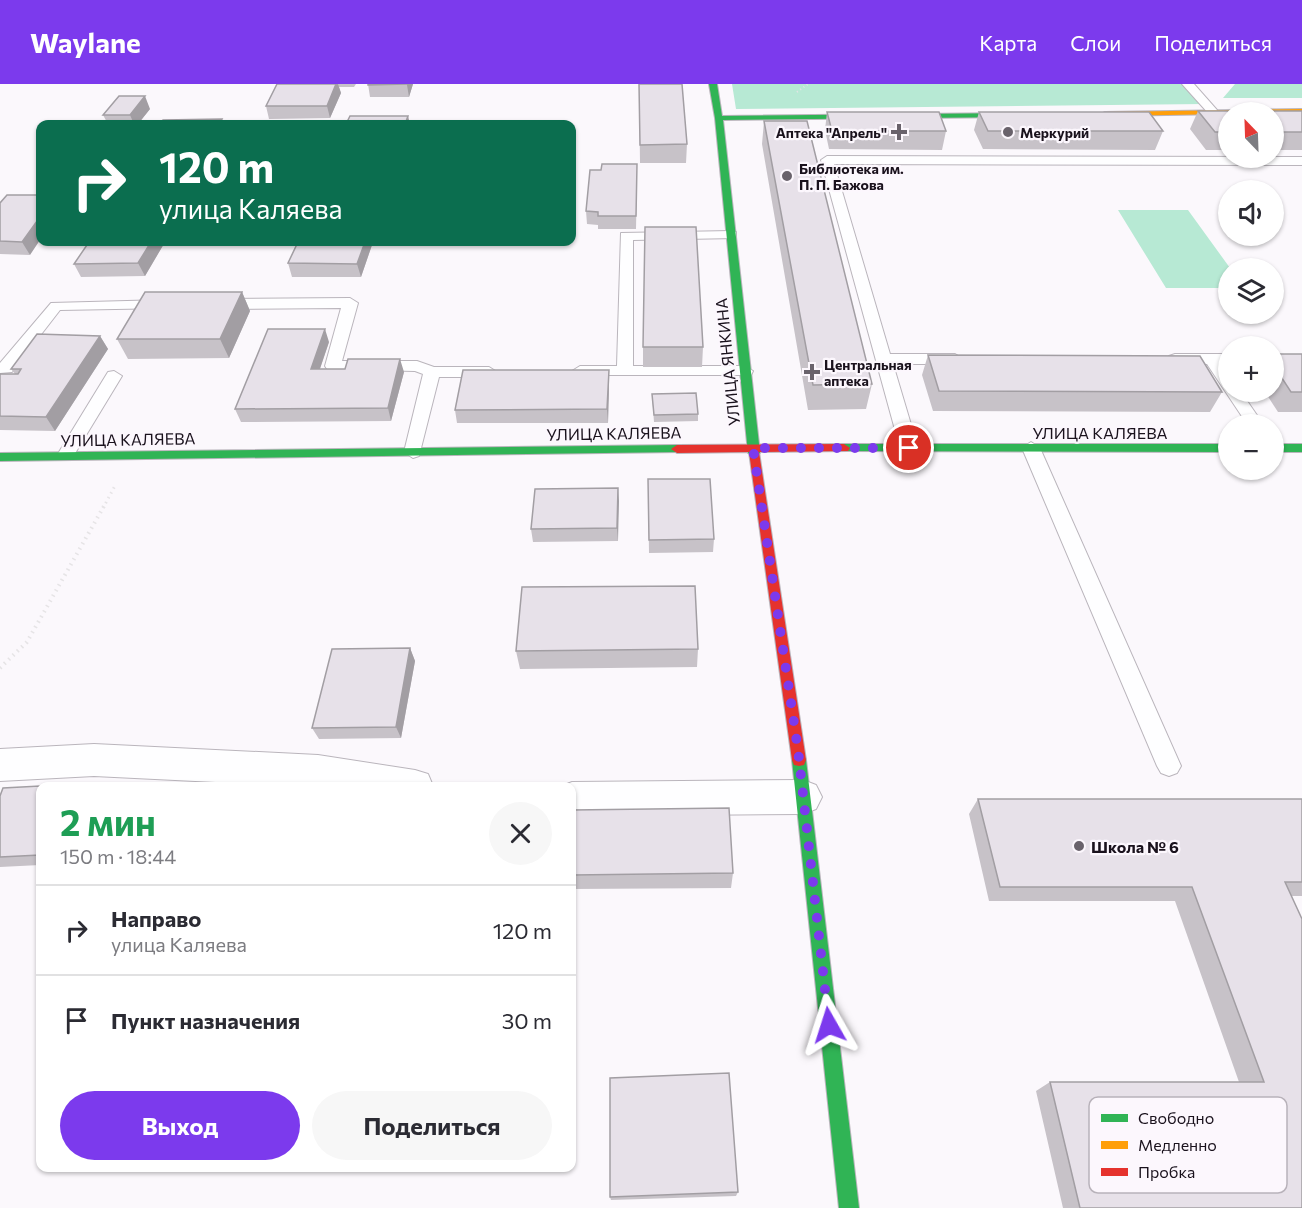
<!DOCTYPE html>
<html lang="ru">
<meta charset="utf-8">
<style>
body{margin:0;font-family:Commissioner,sans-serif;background:#f7f7f7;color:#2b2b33;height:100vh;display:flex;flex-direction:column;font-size:22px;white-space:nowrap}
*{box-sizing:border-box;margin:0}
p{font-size:20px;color:#7c7c81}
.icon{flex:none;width:33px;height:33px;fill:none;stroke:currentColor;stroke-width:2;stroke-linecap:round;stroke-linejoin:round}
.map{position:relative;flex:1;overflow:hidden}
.panel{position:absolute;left:36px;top:698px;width:540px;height:390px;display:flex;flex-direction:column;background:#fff;border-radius:12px;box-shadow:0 2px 4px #0004}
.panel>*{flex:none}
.guide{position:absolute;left:36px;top:36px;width:540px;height:126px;border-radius:12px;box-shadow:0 2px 4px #0004;background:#0b6e4f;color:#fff;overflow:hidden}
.needle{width:39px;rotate:337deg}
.buttons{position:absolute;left:1218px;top:18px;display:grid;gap:12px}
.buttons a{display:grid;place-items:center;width:66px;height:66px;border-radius:50%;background:#fff;box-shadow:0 2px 4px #0004;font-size:30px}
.pin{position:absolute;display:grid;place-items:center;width:51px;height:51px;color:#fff;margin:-26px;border:3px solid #fff;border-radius:50%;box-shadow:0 2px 6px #0007}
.me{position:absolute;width:66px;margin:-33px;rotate:354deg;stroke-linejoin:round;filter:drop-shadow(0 0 4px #0008)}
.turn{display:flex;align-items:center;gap:21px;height:126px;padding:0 24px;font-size:27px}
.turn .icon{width:78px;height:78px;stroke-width:2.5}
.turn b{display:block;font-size:42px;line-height:51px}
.round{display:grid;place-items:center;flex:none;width:63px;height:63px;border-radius:32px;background:#f7f7f7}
.summary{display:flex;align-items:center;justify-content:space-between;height:102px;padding:0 24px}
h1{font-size:36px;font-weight:700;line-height:45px;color:#1e9e55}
.primary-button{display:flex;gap:12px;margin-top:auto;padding:12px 24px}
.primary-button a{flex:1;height:69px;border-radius:36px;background:#7c3aed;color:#fff;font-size:24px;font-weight:700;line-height:69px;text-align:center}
.primary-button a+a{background:#f7f7f7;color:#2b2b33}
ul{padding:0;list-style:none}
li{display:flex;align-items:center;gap:18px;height:90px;padding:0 24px;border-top:2px solid #e1e1e2}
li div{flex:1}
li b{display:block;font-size:22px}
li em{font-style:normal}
header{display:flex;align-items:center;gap:36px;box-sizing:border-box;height:84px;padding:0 30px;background:#7c3aed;color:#fff}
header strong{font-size:28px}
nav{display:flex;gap:33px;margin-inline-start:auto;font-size:21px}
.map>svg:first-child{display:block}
</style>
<header>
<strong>Waylane</strong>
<nav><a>Карта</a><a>Слои</a><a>Поделиться</a></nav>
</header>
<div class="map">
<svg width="1302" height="1124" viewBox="0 0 1302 1124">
<rect width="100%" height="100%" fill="#fbf8fc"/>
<path fill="#b7e9d4" d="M732 0H1188L1205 20 736 25Z
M1235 0H1302V14H1223Z
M1118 126H1188L1230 184 1228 204H1166Z"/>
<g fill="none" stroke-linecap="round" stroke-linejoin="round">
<defs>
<path id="lane" d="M1182 0H1194L1217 26V30H1209Z
M827 72 1302 73V81L834 80 890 270H955L963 275 955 280H893L918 364 909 370 900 364 821 76Z
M731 147 736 148V154L633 156V282H745L753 287 751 291H574L572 287 580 282H617L621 149Z
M350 214 358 219 342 277H417L434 283H489L497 288 489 293H439L419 372 413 374 404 368 423 290 415 287 327 285 325 282 341 224 220 225 212 220 220 215Z
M165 216 173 221 170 224 60 226 12 288 0 289V279L51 219Z
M1175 270H1228V280H1223L1228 289V308H1241L1263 340H1247L1207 280 1169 278 1167 275 1169 272Z
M114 287 122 292 71 376H59L56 372 59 368 108 288Z
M1031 358 1040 364 1181 682 1177 689 1169 692 1161 689 1157 682 1022 364Z"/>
<path id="street" d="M94 660 318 671 415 686 428 690 433 702H297L94 692 0 697V665Z
M803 696 816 701 822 713 816 725 803 730 572 732V702H562L572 698Z"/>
<path id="fast" d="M709 0H717L722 32 1023 29 1027 31 1023 33 723 36 760 369 754 373 748 369 715 34Z
M844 360H1228V368L840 367 838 364Z
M1274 360H1302V368H1274Z
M677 361 683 365 681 368 0 377V369Z
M799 670 804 671 806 676 859 1124H839L792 676 794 671Z"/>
<path id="slow" d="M1302 25V29L1228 28V30L1105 32 1101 30 1105 28Z"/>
<path id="jam" d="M844 360 850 364 848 367 759 368 806 676 804 681 799 682 794 681 792 676 749 368 677 369 671 365 677 361Z"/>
</defs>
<use href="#lane" stroke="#bab5bc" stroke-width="2"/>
<use href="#street" stroke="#bab5bc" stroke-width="2"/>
<use href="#fast" stroke="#bab5bc" stroke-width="2"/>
<use href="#slow" stroke="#bab5bc" stroke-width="2"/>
<use href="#jam" stroke="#bab5bc" stroke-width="2"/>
<path stroke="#e6e4e6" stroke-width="2" stroke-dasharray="1 3" stroke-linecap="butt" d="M797 8 808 0"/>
<path stroke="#e6e4e6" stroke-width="3" stroke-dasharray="1.5 4" stroke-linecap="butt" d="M103 424 116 400"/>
<path stroke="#e6e4e6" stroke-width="4" stroke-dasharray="1.5 4.5" stroke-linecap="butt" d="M0 584 27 558 104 422"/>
<use href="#lane" fill="#fefeff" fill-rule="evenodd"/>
<use href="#street" fill="#fefeff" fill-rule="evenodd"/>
<use href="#fast" fill="#30b455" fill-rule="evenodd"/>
<use href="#slow" fill="#ff9f0a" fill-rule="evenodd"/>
<use href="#jam" fill="#e5322d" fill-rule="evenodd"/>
</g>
<path fill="#c7c2c8" d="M277 0H356L354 3H339L341 9 330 34 269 35 266 22Z
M368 0H413L409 13H370Z
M639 0 687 60 686 79H640Z
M150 25 138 40H108L103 31Z
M1198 27H1302V66H1274V28H1228V66H1206L1190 45Z
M827 28 946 47 942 66 829 65 825 46Z
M979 28 1163 47 1155 66 983 65 974 46Z
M764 37 872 300 866 325 808 326 762 60Z
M601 86 637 93 636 145H598V141L587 140 586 127Z
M7 111 30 171 0 170V119Z
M89 158H165L145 192 81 193 74 180Z
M298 158H373L361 193H292L288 179Z
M242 208 250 227 229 274 128 275 117 255Z
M100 252 108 265 55 347 0 346V290H15L11 285Z
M329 258 320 285H345L404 288 391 337 241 338 235 325Z
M643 263H703L702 283H643Z
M1274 270H1302V328H1278L1265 308H1274Z
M928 271 1222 308 1210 328 933 327 922 291Z
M609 286V299L608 339H457L455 326Z
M652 310 698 330V337L654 338Z
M648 395 714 455 713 468 649 469Z
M618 404V457L533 458 531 445Z
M410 564 415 577 401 654 319 655 312 644Z
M698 565 697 583 520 585 516 567Z
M40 702V781L0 783V712Z
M978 715H1302V812H1292L1302 1124H1063L1036 1007 1050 998H1239L1175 817H989L969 730Z
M572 726 733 789 731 804 572 805Z
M738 1108 736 1112 611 1116 610 1113Z"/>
<path fill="#a29ea3" d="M336 0H338L341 9 330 34 327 22Z
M407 0H413L409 13 407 1Z
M145 12 150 25 138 40H134L130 31Z
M408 32 410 40H405Z
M40 133V156L30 171 22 158Z
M151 158H165L145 192 138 179Z
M365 158H373L361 193 357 180Z
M242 208 250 227 229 274 220 255Z
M325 245 329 258 315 299 311 285Z
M100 252 108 265 55 347 46 333Z
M400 275 404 288 391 337 388 324Z
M609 286V299L608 339 607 325Z
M618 404 619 417 618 457 617 444Z
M410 564 415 577 401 654 396 643Z"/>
<path fill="#e7e1e9" stroke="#a29ea3" stroke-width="1.5" d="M277 0H336L327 22H266Z
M368 0H407L368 1Z
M639 0H682L687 60 640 61Z
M119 12H145L130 31H103Z
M1198 27H1302V48H1274V28H1228V48H1215Z
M827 28H939L946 47H832Z
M979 28H1149L1163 47H988Z
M350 32H408L405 40H346Z
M222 35 219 40H160L163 36Z
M764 37H807L872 300 813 301Z
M602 80H637L636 132H598V128L586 127 590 86H601Z
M7 111H40V133L22 158 0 157V119Z
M645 143H696L703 263H643Z
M89 158H151L138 179 74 180Z
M298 158H365L357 180 288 179Z
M145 208H242L220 255H117Z
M268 245H325L311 285H345L348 275H400L388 324 235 325Z
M37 250 100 252 46 333 0 332V290H18L21 285H11Z
M1274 270H1302V308H1291L1274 282Z
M928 271 1200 272 1222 308 939 307Z
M463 286H609L607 325 455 326Z
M696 309 698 330 654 331 652 310Z
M648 395H710L714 455 649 456Z
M618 404 617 444 531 445 535 405Z
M695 502 698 565 516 567 522 503Z
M410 564 396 643 312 644 332 565Z
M96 700 95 702H46Z
M40 702V771L0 773V712L3 704Z
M978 715H1302V798H1285L1302 835V1124H1080L1050 998H1264L1192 803H1000Z
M729 724 733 789 572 791V726Z
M729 989 738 1108 610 1113V994Z"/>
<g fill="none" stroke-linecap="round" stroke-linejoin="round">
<path stroke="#7c3aed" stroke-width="10" stroke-dasharray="0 18" d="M829 941 798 666 753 364H909"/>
</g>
<g fill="#69626b" stroke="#fcf7fd" stroke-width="2">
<path d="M896 39h6v6h6v6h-6v6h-6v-6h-6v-6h6z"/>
<circle cx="1008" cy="48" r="6"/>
<circle cx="787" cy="92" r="6"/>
<path d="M809 279h6v6h6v6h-6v6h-6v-6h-6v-6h6z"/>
<circle cx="1079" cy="762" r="6"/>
</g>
<g text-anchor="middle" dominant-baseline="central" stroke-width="4.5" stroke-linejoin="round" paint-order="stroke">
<g font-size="14" font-weight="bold" fill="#1a121d" stroke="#fcf7fd" text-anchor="start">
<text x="887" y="48" text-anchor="end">Аптека "Апрель"</text>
<text x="1020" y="48">Меркурий</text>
<text x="799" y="84">Библиотека им.<tspan x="799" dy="16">П. П. Бажова</tspan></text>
<text x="824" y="280">Центральная<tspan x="824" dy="16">аптека</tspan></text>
</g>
<g font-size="16" fill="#1a121d" stroke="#fcf7fd">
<text transform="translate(727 278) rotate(-96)">УЛИЦА ЯНКИНА</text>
<text x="1100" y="348">УЛИЦА КАЛЯЕВА</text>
<text transform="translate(614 349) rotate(-1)">УЛИЦА КАЛЯЕВА</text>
<text transform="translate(128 355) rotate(-1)">УЛИЦА КАЛЯЕВА</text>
</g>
<g font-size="16" font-weight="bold" fill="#1a121d" stroke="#fcf7fd" text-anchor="start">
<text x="1091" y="762">Школа № 6</text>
</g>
</g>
<rect x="1089" y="1013" width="198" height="96" rx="9" fill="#fcf7fd" stroke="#b8b2ba" stroke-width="1.5"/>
<rect x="1101" y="1030" width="27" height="8" fill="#30b455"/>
<rect x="1101" y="1057" width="27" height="8" fill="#ff9f0a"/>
<rect x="1101" y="1084" width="27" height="8" fill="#e5322d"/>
<g font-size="16" fill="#1a121d">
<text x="1138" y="1040">Свободно</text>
<text x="1138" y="1067">Медленно</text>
<text x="1138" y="1094">Пробка</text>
</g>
</svg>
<div class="buttons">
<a><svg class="needle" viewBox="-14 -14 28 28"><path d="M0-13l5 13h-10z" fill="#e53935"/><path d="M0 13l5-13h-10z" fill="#7c7c81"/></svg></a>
<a><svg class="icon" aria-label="sound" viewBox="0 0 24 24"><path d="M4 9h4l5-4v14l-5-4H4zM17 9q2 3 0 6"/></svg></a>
<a><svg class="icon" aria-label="layers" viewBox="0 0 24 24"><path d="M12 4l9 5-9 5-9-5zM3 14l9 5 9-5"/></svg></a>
<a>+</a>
<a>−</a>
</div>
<div class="pin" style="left:909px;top:364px;background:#d93025"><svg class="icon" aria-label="arrive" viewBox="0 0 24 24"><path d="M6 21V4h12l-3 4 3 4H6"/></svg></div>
<svg class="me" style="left:829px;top:941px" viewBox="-20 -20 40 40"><path d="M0-17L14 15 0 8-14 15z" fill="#7c3aed" stroke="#fff" stroke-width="4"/></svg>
<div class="guide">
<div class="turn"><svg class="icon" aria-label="right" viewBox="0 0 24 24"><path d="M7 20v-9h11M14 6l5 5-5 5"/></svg><div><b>120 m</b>улица Каляева</div></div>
</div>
<section class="panel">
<div class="summary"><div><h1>2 мин</h1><p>150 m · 18:44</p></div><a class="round"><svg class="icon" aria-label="close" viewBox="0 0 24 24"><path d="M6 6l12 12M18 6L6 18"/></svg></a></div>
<ul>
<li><svg class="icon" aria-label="right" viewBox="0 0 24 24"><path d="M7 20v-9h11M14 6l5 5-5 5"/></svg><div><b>Направо</b><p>улица Каляева</p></div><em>120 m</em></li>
<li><svg class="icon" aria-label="arrive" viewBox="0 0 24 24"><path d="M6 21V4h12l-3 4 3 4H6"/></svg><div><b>Пункт назначения</b></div><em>30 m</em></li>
</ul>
<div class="primary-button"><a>Выход</a><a>Поделиться</a></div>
</section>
</div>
